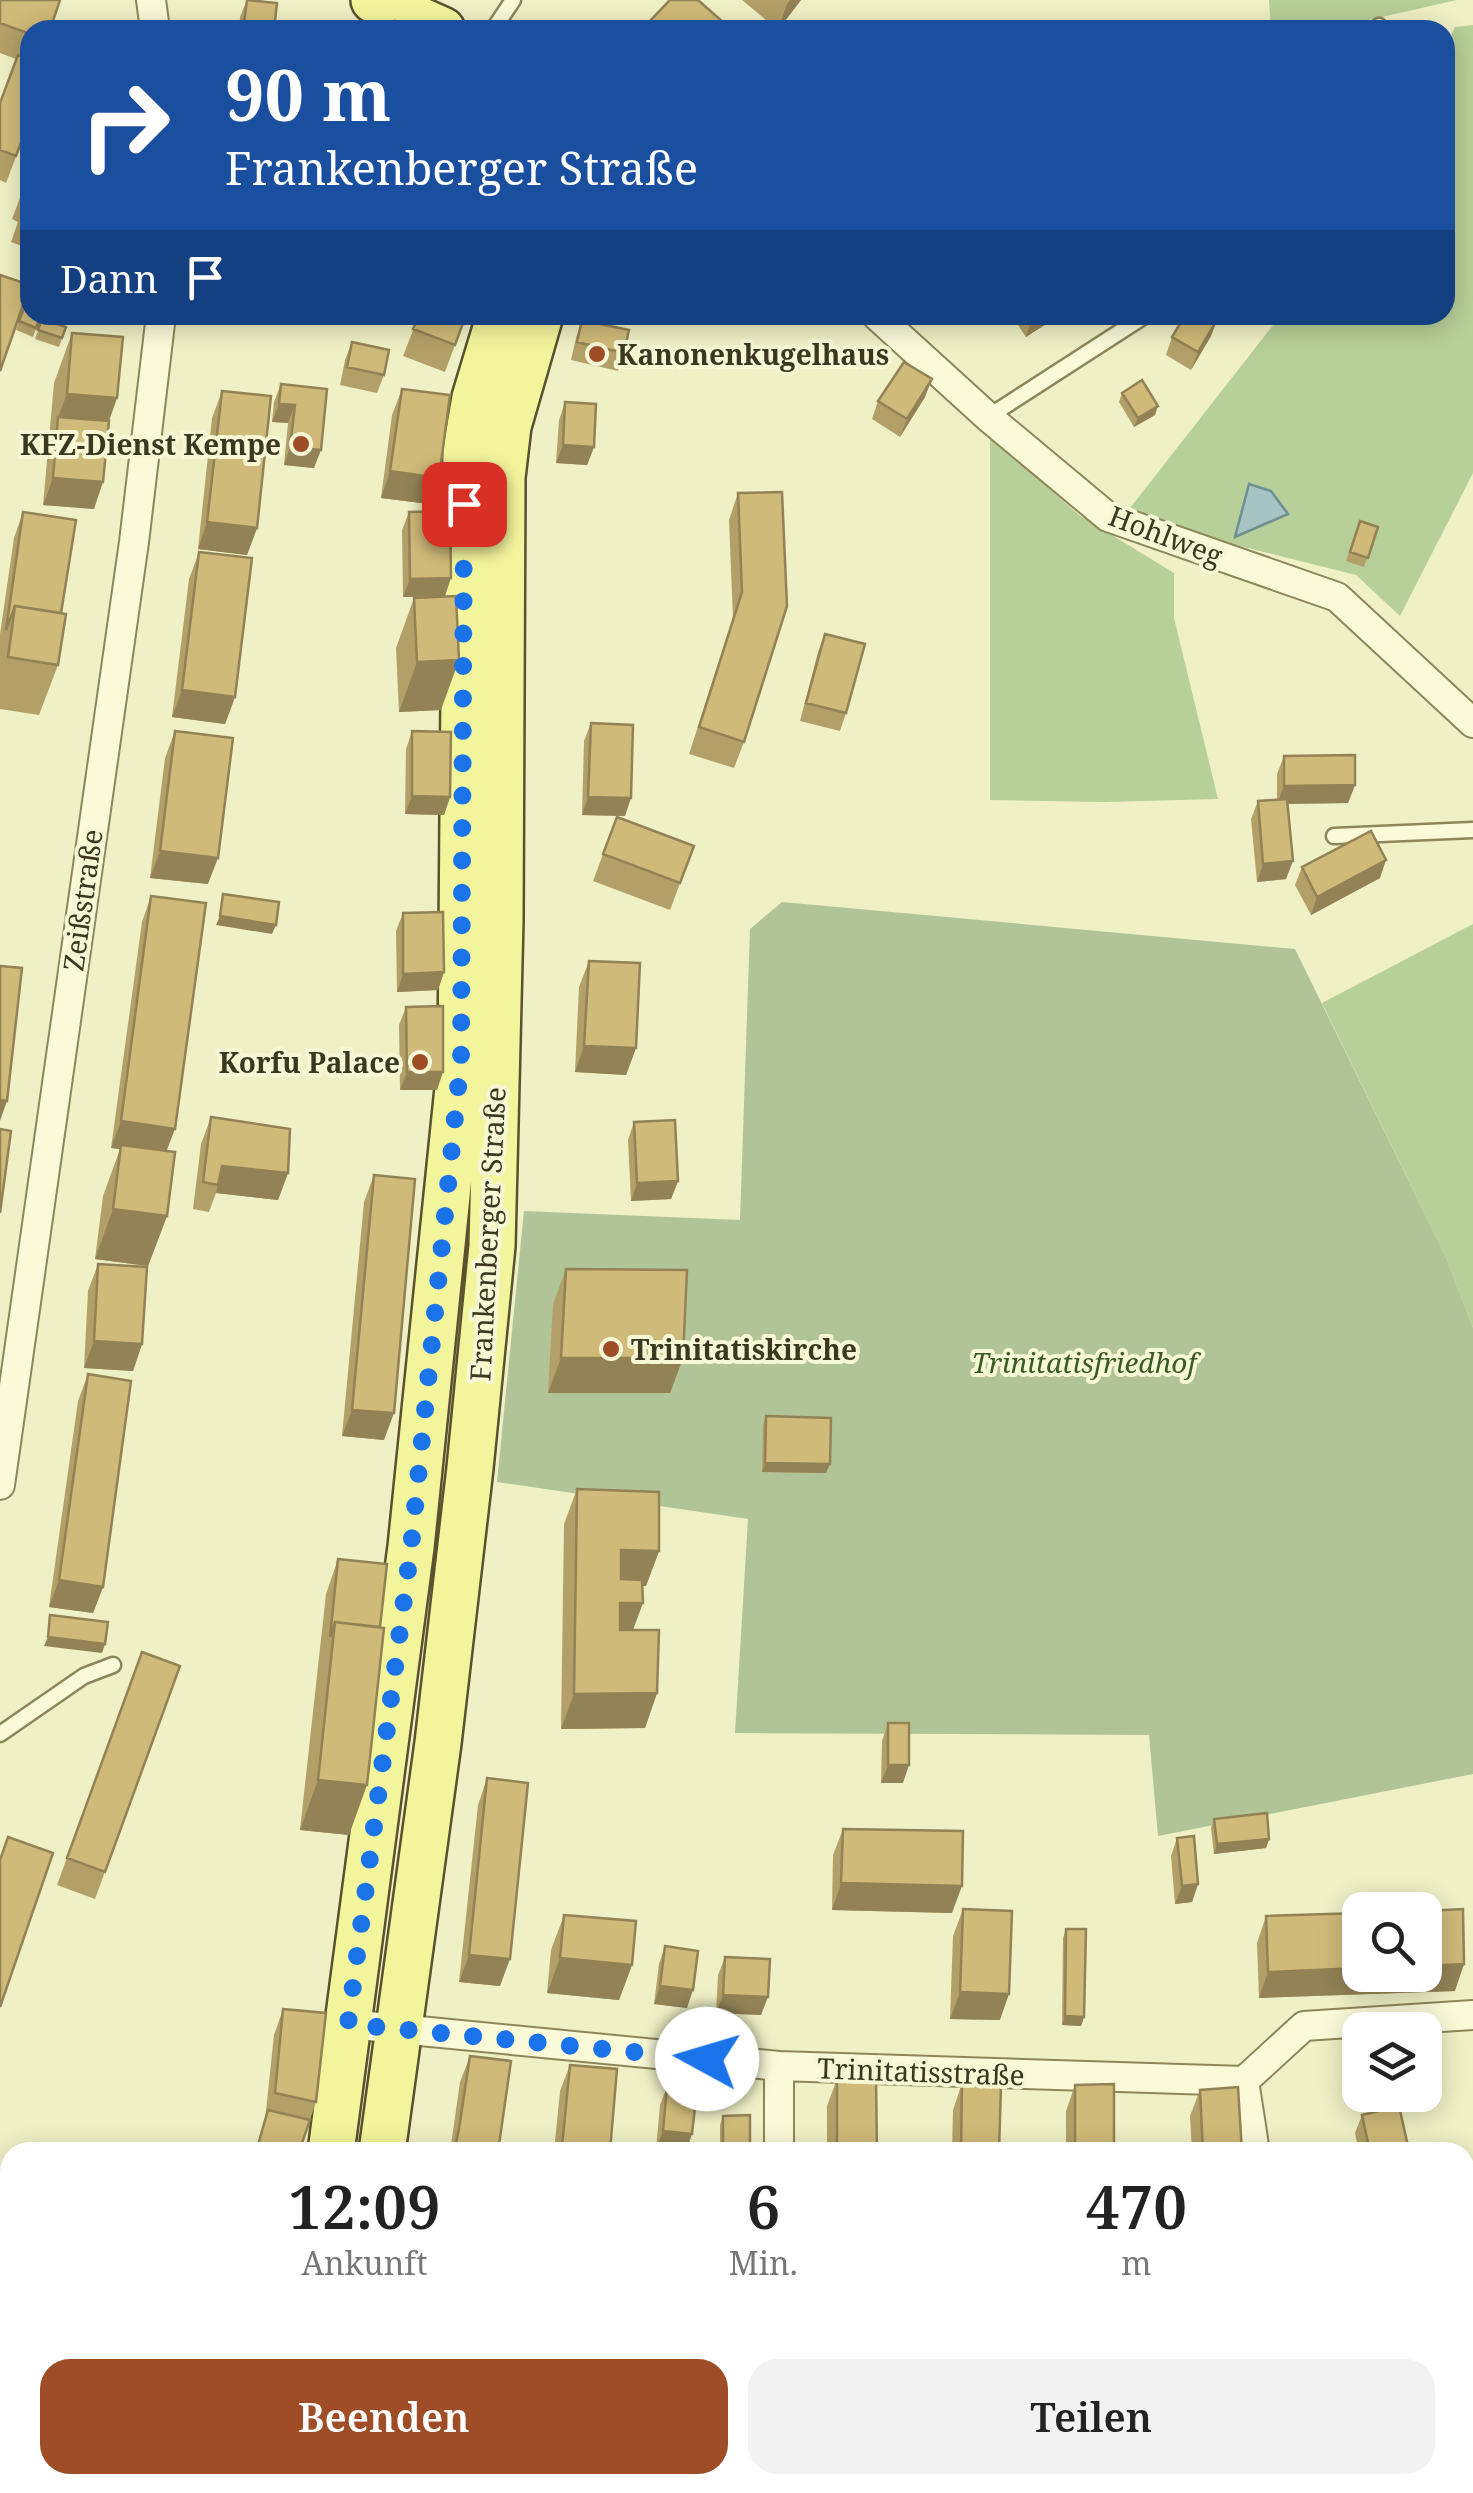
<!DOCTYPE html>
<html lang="de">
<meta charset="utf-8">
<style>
body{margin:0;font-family:"Noto Serif",serif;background:#f2f2f2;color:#222;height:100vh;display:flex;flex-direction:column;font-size:38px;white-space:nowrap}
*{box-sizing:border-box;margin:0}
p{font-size:32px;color:#767676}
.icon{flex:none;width:55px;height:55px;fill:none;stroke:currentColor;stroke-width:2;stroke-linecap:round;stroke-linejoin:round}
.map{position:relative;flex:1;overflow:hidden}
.panel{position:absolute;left:0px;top:2142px;width:1475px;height:352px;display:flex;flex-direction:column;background:#fff;border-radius:30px 30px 0 0;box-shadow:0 5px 25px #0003}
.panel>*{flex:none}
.banner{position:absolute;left:20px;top:20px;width:1435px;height:305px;border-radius:30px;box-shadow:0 5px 25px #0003;background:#1a4fa0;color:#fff;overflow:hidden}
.tools{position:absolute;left:1342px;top:1892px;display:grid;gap:20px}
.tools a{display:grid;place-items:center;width:100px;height:100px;border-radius:20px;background:#fff;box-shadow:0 5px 25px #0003;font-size:50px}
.pin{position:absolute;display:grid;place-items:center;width:85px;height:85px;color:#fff;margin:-42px;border-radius:20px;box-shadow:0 5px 15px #0006}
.me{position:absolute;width:110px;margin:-55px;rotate:276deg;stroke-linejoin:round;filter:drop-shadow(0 0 8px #0008)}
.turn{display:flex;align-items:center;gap:35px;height:210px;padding:0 40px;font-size:45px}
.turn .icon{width:130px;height:130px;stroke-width:2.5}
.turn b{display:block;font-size:70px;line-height:85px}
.then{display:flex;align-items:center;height:95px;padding:0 40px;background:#0003;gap:20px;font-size:38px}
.eta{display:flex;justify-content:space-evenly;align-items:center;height:170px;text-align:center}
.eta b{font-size:60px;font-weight:600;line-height:70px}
.button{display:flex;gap:20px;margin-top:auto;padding:20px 40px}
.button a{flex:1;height:115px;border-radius:30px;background:#9f4d27;color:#fff;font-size:40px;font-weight:600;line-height:115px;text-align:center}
.button a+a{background:#f2f2f2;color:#222}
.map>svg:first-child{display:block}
</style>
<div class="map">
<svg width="1473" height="2493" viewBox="0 0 1473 2493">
<rect width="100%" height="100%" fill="#eff0c5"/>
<path fill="#b7cf98" d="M1269 0H1457L1360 22 1361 30H1271Z
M1473 25V473L1400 616 1356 575 1123 517 1281 315H1445V171L1449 168 1445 165V48L1455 27Z
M990 437 1079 515 1174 573V618L1218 799 1104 802 990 800Z
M1473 924V1328L1445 1255 1322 1003Z"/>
<path fill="#b0c498" d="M782 902 1295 949 1445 1255 1473 1328V1774L1158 1836 1149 1735 735 1733 748 1519 497 1482 524 1211 740 1220 750 929Z"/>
<path fill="#a7c3c4" stroke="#6d9093" stroke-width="2.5" d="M1249 484 1271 491 1288 514 1235 537Z"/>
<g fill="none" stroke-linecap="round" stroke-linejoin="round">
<defs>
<path id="service" d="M1379 26 1380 30
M493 30 513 0
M988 417 1146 315
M1334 836 1473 830
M0 1734 84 1676 113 1665"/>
<path id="minor" d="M151 0 155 30
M876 315 988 417 1108 517 1337 597 1473 723
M0 1485 134 542 161 315
M348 2024 779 2066 1244 2081 1304 2026 1473 2015
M1244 2081 1255 2152
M779 2152V2066
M777 2493V2485
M1304 2493V2485"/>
<path id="primary" d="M374 0 442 30
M331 2152 411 1547 461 1059 466 449 475 398 500 315
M382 2152 438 1743 470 1468 492 1246 500 920 502 477 508 426 540 315
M124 2493 130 2485
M181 2493 187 2485"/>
</defs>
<use href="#service" stroke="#8d865a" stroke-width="19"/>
<use href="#minor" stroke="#8d865a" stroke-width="32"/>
<use href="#primary" stroke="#5a512e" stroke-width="50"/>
<use href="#service" stroke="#fafad9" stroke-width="14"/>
<use href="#minor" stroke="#fafad9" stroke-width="28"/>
<use href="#primary" stroke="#f3f59c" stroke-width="45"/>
</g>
<path fill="#b3a068" d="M0 0 30 30V120L6 183 0 180V103L16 59 0 53Z
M247 0 274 30H239L240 17Z
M742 0H801L778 30Z
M650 21 732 30H647Z
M30 171V249L11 242 18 222 12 219Z
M41 315 33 337 16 330 19 321Z
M419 315H466L445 372 403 356Z
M1011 315H1049L1046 324 1026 337Z
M42 319 66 327 59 347 35 339Z
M582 320 624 353 618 371 571 360 576 338Z
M72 333 117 398 109 421 94 509 43 505 54 383Z
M1211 336 1191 370 1166 355 1172 337Z
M352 342 384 375 377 393 340 385 345 360Z
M281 384 327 389 314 468 284 465 288 423 272 422 274 402Z
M402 389 429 504 381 498 392 415Z
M222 391 257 528 247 555 198 549 212 418Z
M1122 393 1155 415 1134 427 1119 402Z
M925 397 900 437 872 419 878 401Z
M565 402 594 447 587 465 556 463 559 420Z
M782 492 744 742 734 768 689 754 733 619 729 520 738 493Z
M23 512 61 613 58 665 39 715 0 709V634L14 538Z
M409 512 445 596 403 597 402 530Z
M1360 521 1378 527 1364 567 1346 561Z
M199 552 235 697 225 724 172 717 189 579Z
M414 598 441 710 399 712 396 648Z
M825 634 846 713 840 731 800 721 818 652Z
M591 723 625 816 582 815 584 741Z
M175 731 208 884 150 878 165 758Z
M412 731 450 797 444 815 405 814 406 749Z
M1284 756 1355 785 1348 803 1287 804 1286 879 1257 882 1251 819 1258 801 1277 800V774Z
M617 817 694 846 670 910 593 881Z
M1302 867 1380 878 1311 915 1295 885Z
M151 896 167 1151V1216L148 1266 95 1259 103 1196 120 1149 111 1148 142 922Z
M403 913 444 972 438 990 397 992 396 931Z
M589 961 636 1048 626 1075 575 1072 579 987Z
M406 1007 437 1090H400L399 1025Z
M211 1117 288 1173 278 1200 216 1193 209 1212 193 1209 201 1144Z
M634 1122 678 1181 671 1199 631 1201 628 1140Z
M374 1175 384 1440 342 1436 364 1202Z
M98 1264 142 1344 133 1371 84 1368 88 1291Z
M566 1269 683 1358 670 1393H548L553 1304Z
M88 1374 103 1587 93 1613 49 1607 78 1401Z
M766 1416 826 1473 762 1472 763 1425Z
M577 1489 659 1551 646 1586H643L633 1630 657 1693 645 1728 561 1729 564 1524Z
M338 1559 349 1835 300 1830 326 1594Z
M142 1652 180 1666 95 1899 57 1885Z
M888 1723 903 1783H881L882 1741Z
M487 1778 500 1986 459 1982 478 1805Z
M1214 1819 1269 1839 1266 1848 1214 1854 1211 1828Z
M843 1829 952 1913 832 1910 833 1855Z
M1177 1838 1198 1884 1192 1902 1175 1904 1171 1856Z
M963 1909 1000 2020 950 2019 953 1936Z
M564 1915 632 1965 619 2000 547 1993 551 1950Z
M1266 1916 1455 1991 1259 1998 1257 1943Z
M1066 1929 1084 2017 1081 2026 1062 2025 1063 1938Z
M665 1946 687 2008 654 2004 659 1964Z
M725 1957 761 2015 716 2013 718 1975Z
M283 2009 316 2102 299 2152 265 2120 274 2035Z
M1350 2036 1360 2095 1413 2096 1347 2101 1344 2054Z
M470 2056 498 2152H450L460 2082Z
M570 2065 617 2069 609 2152H554L560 2091Z
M837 2079 877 2152H827V2106Z
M962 2083 999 2152H952L953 2110Z
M1075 2085 1114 2152H1066V2111Z
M667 2087 686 2152 656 2149 660 2105Z
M1200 2090 1242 2152H1192L1190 2116Z
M1362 2115 1408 2146 1405 2152H1359L1355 2133Z
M723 2116 747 2152H720V2125Z
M1192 2485H1246V2493H1193Z"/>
<path fill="#928255" d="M790 0H801L778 30 787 4Z
M1039 315H1049L1046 324 1026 337 1032 319Z
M1218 318 1211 336 1191 370 1198 352Z
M932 379 925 397 900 437 907 419Z
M67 394 117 398 99 448 58 417Z
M279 404 295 405 288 423 272 422Z
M1158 406 1155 415 1134 427 1138 418Z
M563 445 594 447 587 465 556 463Z
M290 447 321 450 314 468 284 465Z
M390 471 439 478 429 504 381 498Z
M53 478 103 482 94 509 43 505Z
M207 522 257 528 247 555 198 549Z
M451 578 445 596 403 597 410 579Z
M459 660 441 710 399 712 417 662Z
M182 690 235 697 225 724 172 717Z
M1355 785 1348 803 1277 804 1284 786Z
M412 796 450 797 444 815 405 814Z
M588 797 631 798 625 816 582 815Z
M160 851 218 858 208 884 150 878Z
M1386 860 1380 878 1311 915 1317 897Z
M1293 861 1286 879 1257 882 1263 864Z
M220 916 276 925 272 934 216 925Z
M444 972 438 990 397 992 403 974Z
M584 1046 636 1048 626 1075 575 1072Z
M407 1072H443L437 1090H400Z
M0 1100 7 1101 0 1121Z
M121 1121 175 1129 165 1155 111 1148Z
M222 1166 288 1173 278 1200 216 1193Z
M678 1181 671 1199 631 1201 637 1183Z
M113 1209 167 1216 148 1266 95 1259Z
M94 1341 142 1344 133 1371 84 1368Z
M561 1358H683L670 1393H548Z
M352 1410 394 1413 384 1440 342 1436Z
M765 1463 830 1464 826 1473 762 1472Z
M621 1550 659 1551 646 1586H608Z
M59 1580 103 1587 93 1613 49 1607Z
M620 1603H643L630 1638H608Z
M48 1637 105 1644 102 1653 44 1646Z
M657 1693 645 1728 561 1729 574 1694Z
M888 1765H909L903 1783H881Z
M318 1780 367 1785 349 1835 300 1830Z
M1269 1839 1266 1848 1214 1854 1217 1844Z
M841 1883 962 1886 952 1913 832 1910Z
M1198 1884 1192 1902 1175 1904 1182 1886Z
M469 1955 510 1959 500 1986 459 1982Z
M560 1958 632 1965 619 2000 547 1993Z
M1464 1964 1455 1991 1259 1998 1268 1972 1360 1968V1975H1425V1966Z
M660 1986 693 1990 687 2008 654 2004Z
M960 1992 1009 1994 1000 2020 950 2019Z
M723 1995 768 1997 761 2015 716 2013Z
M1065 2016 1084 2017 1081 2026 1062 2025Z
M1354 2083H1360V2095H1414L1347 2101Z
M663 2131 692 2134 686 2152 656 2149Z
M750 2144 747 2152H720L723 2145Z
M1408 2146 1405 2152H1375Z
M562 2147 610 2151 609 2152H560Z
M89 2485H94L90 2493H85Z
M282 2485H292L286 2493H277Z
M643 2485H686L673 2493H630Z
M818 2489 848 2492V2493H816Z"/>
<path fill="#d0ba79" stroke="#928255" stroke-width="2.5" d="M0 0H60L50 30H30V34L0 23Z
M247 0 277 3 274 30H243Z
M670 0H698L732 30H660L650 21Z
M395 21 414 30H391Z
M18 55 30 60V119L16 156 0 150V103Z
M30 171V219L21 215 28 195 22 193Z
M0 275 30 285 0 371Z
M30 292V315H41L36 328 19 321Z
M419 315H466L455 345 413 329Z
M1185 315H1212L1218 318 1198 352 1172 337Z
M42 319 66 327 62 338 38 330Z
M582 320 629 330 624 353 577 342Z
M72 333 123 337 117 398 67 394Z
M352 342 389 350 384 375 347 367Z
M904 362 932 379 907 419 878 401Z
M1142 380 1158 406 1138 418 1122 393Z
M281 384 327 389 321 450 290 447 295 405 279 404Z
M402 389 450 395 439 478 390 471Z
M222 391 271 396 257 528 207 522Z
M565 402 596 404 594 447 563 445Z
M58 417 109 421 103 482 53 478Z
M782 492 787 606 744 742 699 727 742 592 738 493Z
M450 511 451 578 410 579 409 512Z
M23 512 76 520 61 613 15 606 6 630Z
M1360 521 1378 527 1368 558 1350 552Z
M199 552 252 558 235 697 182 690Z
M456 596 459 660 417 662 414 598Z
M15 606 66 614 58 665 8 657Z
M825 634 865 644 846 713 806 703Z
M591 723 633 725 631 798 588 797Z
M175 731 233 738 218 858 160 851Z
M412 731 451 732 450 797 412 796Z
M1355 755V785L1284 786V756Z
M1287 799 1293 861 1263 864 1258 801Z
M617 817 694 846 680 883 603 854Z
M1371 831 1386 860 1317 897 1302 867Z
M223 894 279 902 276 925 220 916Z
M151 896 206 903 175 1129 121 1121Z
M443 912 444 972 403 974V913Z
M589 961 640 963 636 1048 584 1046Z
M0 966 22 968 7 1101 0 1100Z
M443 1006V1072H407L406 1007Z
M211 1117 290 1129 288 1173 222 1166 218 1185 203 1182Z
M675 1120 678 1181 637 1183 634 1122Z
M0 1129 11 1131 0 1213Z
M121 1145 175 1152 167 1216 113 1209Z
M374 1175 415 1179 394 1413 352 1410Z
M98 1264 147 1267 142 1344 94 1341Z
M566 1269 687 1270 683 1358H561Z
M88 1374 131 1381 103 1587 59 1580Z
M766 1416 831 1418 830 1464 765 1463Z
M577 1489 659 1492V1551L621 1550V1579L642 1580 643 1603H620V1630H659L657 1693 574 1694Z
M338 1559 387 1564 380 1627 335 1622 330 1637Z
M50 1615 108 1622 105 1644 48 1637Z
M335 1622 384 1628 367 1785 318 1780Z
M142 1652 180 1666 105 1872 67 1858Z
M888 1723H909V1765H888Z
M487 1778 528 1783 510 1959 469 1955Z
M1267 1813 1269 1839 1217 1844 1214 1819Z
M843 1829 963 1831 962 1886 841 1883Z
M1194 1836 1198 1884 1182 1886 1177 1838Z
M8 1837 53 1853 0 2007V1860Z
M963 1909 1012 1911 1009 1994 960 1992Z
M1463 1909 1464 1964 1425 1966V1911Z
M1360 1913V1968L1268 1972 1266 1916Z
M564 1915 636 1921 632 1965 560 1958Z
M1066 1929H1086L1084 2017 1065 2016Z
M665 1946 698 1951 693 1990 660 1986Z
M725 1957 770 1959 768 1997 723 1995Z
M283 2009 326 2013 316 2102 275 2093Z
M1360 2035V2083H1354L1350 2036Z
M470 2056 511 2061 498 2152H454L459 2129Z
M570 2065 617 2069 610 2151 562 2147Z
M837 2079H876L877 2152H837Z
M962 2083 1001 2085 999 2152H961Z
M1114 2084V2152H1075V2085Z
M667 2087 697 2089 692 2134 663 2131Z
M1238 2087 1242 2152H1203L1200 2090Z
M1399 2106 1408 2146 1370 2152 1362 2115Z
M268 2110 310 2120 299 2152H256Z
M750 2115V2144L723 2145V2116Z
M1465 2348 1473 2349V2371L1469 2393 1465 2392Z
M35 2485H89L85 2493H31Z
M217 2485H282L277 2493H213Z
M530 2485H643L630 2493H529L526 2488Z
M818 2485H849L848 2492 818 2489Z
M877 2485H928V2493H876Z
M947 2485H1003L1002 2493H946Z
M1022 2485H1078L1077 2493H1022Z
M1104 2485H1124V2493H1104Z
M1206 2485H1246V2493H1206Z
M1342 2485H1450L1451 2493H1342Z"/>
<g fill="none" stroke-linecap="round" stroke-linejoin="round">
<path stroke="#1a73e8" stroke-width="18" stroke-dasharray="0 32.4" d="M464 504 461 1059 411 1547 348 2024 707 2059"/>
</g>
<g fill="#9f4d27" stroke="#f6f7d5" stroke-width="4">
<circle cx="597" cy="354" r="10"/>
<circle cx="301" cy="444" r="10"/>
<circle cx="420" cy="1062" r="10"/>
<circle cx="611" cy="1349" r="10"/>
</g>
<g text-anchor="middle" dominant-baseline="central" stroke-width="8" stroke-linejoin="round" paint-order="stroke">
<g font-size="28" font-weight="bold" fill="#3c371f" stroke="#f6f7d5" text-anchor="start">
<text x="617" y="354">Kanonenkugelhaus</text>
<text x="281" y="444" text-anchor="end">KFZ-Dienst Kempe</text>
<text x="400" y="1062" text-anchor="end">Korfu Palace</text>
<text x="631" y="1349">Trinitatiskirche</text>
</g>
<g font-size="28" fill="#3c371f" stroke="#f6f7d5">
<text transform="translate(1166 535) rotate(21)">Hohlweg</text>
<text transform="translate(82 900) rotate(-82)">Zeißstraße</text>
<text transform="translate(487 1234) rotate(-87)">Frankenberger Straße</text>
<text transform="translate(921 2071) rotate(2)">Trinitatisstraße</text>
</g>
<g font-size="28" font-style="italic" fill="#3b5a24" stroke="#f6f7d5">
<text x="1084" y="1362">Trinitatisfriedhof</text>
</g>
</g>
</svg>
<div class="tools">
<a><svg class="icon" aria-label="search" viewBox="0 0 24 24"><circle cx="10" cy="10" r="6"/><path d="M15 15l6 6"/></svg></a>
<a><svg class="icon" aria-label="layers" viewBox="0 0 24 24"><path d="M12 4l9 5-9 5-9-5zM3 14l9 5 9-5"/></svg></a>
</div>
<div class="pin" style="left:464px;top:504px;background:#d93025"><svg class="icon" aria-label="arrive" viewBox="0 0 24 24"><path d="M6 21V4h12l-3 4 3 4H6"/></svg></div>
<svg class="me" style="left:707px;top:2059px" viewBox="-20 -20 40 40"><circle r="19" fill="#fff"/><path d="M0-13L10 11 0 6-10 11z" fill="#1a73e8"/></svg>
<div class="banner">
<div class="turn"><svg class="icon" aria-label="right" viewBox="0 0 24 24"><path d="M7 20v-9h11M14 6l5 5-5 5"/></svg><div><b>90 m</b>Frankenberger Straße</div></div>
<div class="then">Dann<svg class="icon" aria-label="arrive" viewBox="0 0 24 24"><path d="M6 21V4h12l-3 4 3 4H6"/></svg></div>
</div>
<section class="panel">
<div class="eta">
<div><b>12:09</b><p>Ankunft</p></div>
<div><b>6</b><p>Min.</p></div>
<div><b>470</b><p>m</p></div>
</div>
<div class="button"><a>Beenden</a><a>Teilen</a></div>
</section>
</div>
